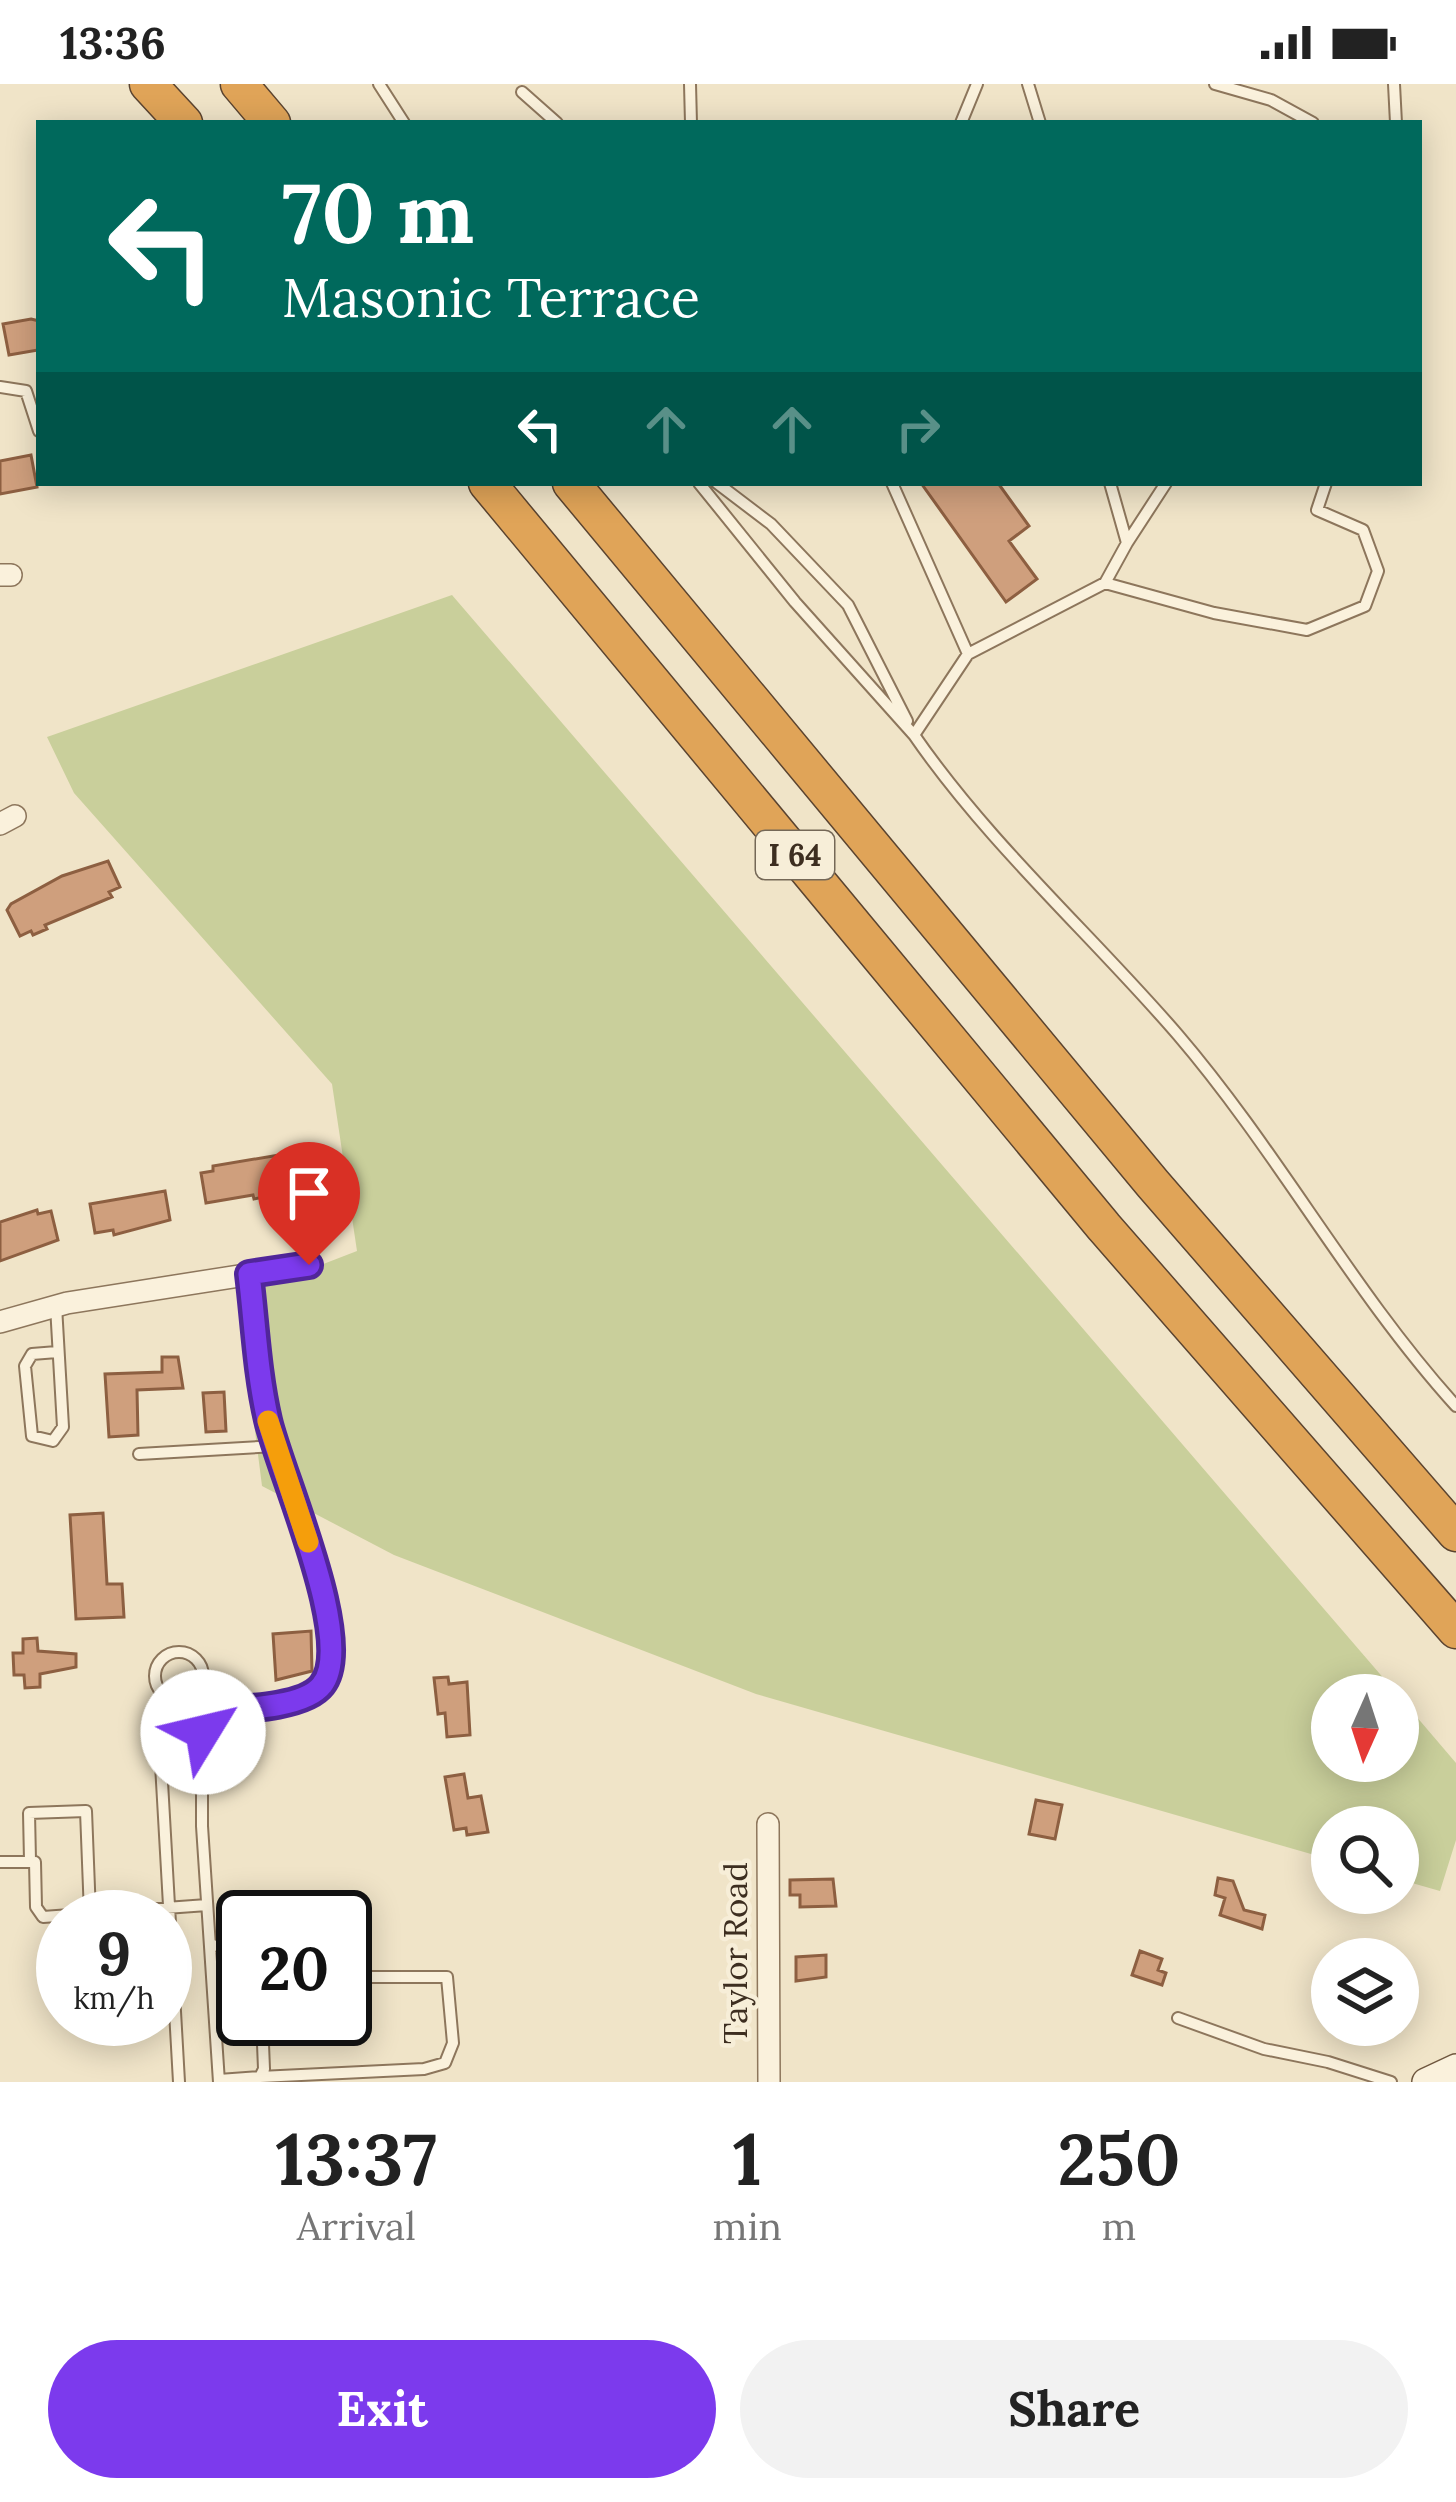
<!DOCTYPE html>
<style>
body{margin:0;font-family:Lora,serif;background:#f2f2f2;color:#222;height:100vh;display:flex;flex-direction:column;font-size:45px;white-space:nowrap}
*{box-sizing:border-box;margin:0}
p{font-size:39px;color:#767676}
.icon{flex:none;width:66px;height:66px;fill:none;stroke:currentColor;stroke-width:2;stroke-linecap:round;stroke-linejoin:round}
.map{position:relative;height:1998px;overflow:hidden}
.details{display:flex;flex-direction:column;background:#fff;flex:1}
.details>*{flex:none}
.banner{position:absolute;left:36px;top:36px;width:1386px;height:366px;border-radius:0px;box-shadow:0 6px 30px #0003;background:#00695c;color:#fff;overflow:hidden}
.needle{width:78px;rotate:183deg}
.buttons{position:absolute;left:1311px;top:1590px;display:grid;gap:24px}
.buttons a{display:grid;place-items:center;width:108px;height:108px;border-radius:50%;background:#fff;box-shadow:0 6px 30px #0003;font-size:60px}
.speed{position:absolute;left:36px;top:1806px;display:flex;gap:24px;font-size:60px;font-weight:700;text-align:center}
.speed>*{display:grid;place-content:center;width:156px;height:156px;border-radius:50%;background:#fff;box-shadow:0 6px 30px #0003;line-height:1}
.speed small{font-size:30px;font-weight:400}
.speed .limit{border:6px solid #111;border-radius:18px;background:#fff;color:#111}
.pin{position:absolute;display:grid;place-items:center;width:102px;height:102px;color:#fff;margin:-123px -51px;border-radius:50% 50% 50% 0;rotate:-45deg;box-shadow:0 0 12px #0007}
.pin .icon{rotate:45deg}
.me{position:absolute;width:132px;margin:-66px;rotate:54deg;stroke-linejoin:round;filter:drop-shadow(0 0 9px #0008)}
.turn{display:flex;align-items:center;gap:42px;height:252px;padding:0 48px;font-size:54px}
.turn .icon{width:156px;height:156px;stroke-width:2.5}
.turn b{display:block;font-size:84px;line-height:102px}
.lanes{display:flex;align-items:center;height:114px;padding:0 48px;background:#0003;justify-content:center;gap:60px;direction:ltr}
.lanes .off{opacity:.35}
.eta{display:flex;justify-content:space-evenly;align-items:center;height:204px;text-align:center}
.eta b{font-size:72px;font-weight:700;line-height:84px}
.primary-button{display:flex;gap:24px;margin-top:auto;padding:24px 48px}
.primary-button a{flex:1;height:138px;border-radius:72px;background:#7c3aed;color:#fff;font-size:48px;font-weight:700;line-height:138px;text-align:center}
.primary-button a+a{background:#f2f2f2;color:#222}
.status{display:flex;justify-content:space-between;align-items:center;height:84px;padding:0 60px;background:#fff;direction:ltr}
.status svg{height:33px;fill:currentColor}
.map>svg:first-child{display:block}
</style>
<div class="status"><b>13:36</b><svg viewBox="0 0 49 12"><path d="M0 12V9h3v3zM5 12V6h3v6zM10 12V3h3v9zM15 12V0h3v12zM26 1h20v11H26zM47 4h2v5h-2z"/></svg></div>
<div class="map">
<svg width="1456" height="1998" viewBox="0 0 1456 1998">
<rect width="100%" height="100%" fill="#f0e4c8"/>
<path fill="#c9cf9b" d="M452 511 1398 1611H1332V1677H1398V1611L1456 1679V1756L1440 1807 1398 1795V1743H1332V1776L756 1610 394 1471 262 1402 238 1213 357 1167 332 1000 74 709 47 653Z"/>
<path fill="#cf9f7d" stroke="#8d5f41" stroke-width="3" d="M31 235 39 237 38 266 9 271 3 240Z
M31 371 37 403 0 410V377Z
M921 399H998L1029 442 1009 457 1037 495 1006 518Z
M108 777 120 803 109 808 112 813 45 841 47 845 33 851 31 847 20 852 7 826 11 820 62 792Z
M297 1068 298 1073 311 1071 316 1099 310 1103 254 1115 253 1111 206 1119 201 1089 213 1087V1082Z
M165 1107 170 1136 114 1151 113 1146 95 1149 90 1120Z
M37 1126 38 1130 51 1127 58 1156 0 1177V1138Z
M162 1273H178L183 1304 137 1306 138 1351 109 1353 105 1290 162 1288Z
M224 1308 226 1347 206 1348 203 1309Z
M103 1429 107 1500H122L124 1533 76 1535 70 1431Z
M311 1547 312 1587 276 1596 273 1550Z
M37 1554 38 1567 76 1570V1583L40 1590V1603L25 1604 24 1591H14L13 1569H23V1555Z
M448 1593 449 1600 467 1598 470 1651 447 1653 445 1629 438 1630 434 1594Z
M464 1690 468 1714 481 1712 488 1748 467 1751 466 1744 454 1746 445 1693Z
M1036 1716 1062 1721 1055 1755 1029 1750Z
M1218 1794 1233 1797 1244 1826 1265 1831 1262 1845 1220 1831 1225 1814 1215 1811Z
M833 1795 836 1822 800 1823V1811H790V1796Z
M1140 1867 1162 1875 1158 1886 1166 1889 1162 1901 1132 1891Z
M826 1871V1893L796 1897V1873Z"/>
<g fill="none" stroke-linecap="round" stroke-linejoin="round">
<defs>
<path id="lane" d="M379 0 404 39
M690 0 691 39
M1028 0 1040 39
M1215 0 1271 16 1313 39
M1394 0 1396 39
M522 8 557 39
M961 39 977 0
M0 303 26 307 39 347
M699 399 795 518 914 651
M717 399 771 440 848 521 907 637
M892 399 968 570 914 651C990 761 1092 851 1178 951 1279 1069 1352 1207 1456 1322
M1127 459 1166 399
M1105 499 1214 529 1307 546 1365 522 1378 487 1363 446 1317 426 1326 399
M968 570 1105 499 1127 459 1110 399
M56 1222 63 1343 53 1357 32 1352 25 1282 32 1270 57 1268
M139 1370 276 1362
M155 1592a24 24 0 1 1 48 0a24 24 0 1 1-48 0Z
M30 1776 29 1729 86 1727 90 1830
M0 1778H35L36 1823 43 1833 207 1821
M210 1862 243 1860
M1178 1934 1264 1965 1328 1978 1391 1998
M260 1993 424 1985 445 1979 453 1959 447 1893H361
M219 1996 260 1993 264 1985 262 1935
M179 1998 159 1645 166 1627 181 1617 196 1623 202 1633V1742L219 1998"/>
<path id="street" d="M0 491H11
M0 740 15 732
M0 1238 67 1219 309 1181
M199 1627C230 1625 302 1626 322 1602 357 1559 280 1388 268 1337 257 1289 255 1239 249 1190
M768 1740 769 1998"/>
<path id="secondary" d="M1426 1998 1456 1984"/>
<path id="highway" d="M148 0 184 39
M239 0 272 39
M487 399 1104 1143 1456 1546
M571 399 1153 1100 1456 1449"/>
</defs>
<use href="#lane" stroke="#8d765c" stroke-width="14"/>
<use href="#street" stroke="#8d765c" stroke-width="24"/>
<use href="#secondary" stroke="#6f573f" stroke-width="30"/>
<use href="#highway" stroke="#5b4430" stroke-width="39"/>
<use href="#lane" stroke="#faf1dc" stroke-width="10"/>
<use href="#street" stroke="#faf1dc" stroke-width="21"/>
<use href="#secondary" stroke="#faf1dc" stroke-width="27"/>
<use href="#highway" stroke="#e0a458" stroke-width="36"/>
</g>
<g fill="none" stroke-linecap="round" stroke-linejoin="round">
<defs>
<path id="route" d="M203 1648 199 1628C229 1625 303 1626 322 1601 357 1558 280 1389 268 1336 257 1289 255 1239 249 1190L309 1181"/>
</defs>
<use href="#route" stroke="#51269a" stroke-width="30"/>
<use href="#route" stroke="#7c3aed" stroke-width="21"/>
<path stroke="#f59e0b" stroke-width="21" d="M268 1337 308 1458"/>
</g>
<g text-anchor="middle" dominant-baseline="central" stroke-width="9" stroke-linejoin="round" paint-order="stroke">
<rect fill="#f7eed8" stroke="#756857" stroke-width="3" x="756" y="747" width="78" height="48" rx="9"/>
<g font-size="30" font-weight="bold" fill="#3d2e20">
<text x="795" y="771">I 64</text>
</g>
<g font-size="33" fill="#3d2e20" stroke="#f7eed8">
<text transform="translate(735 1869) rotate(-90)">Taylor Road</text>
</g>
</g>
</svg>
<div class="buttons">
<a><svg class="needle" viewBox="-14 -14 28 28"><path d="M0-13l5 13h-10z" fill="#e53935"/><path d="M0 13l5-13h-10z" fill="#767676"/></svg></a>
<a><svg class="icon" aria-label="search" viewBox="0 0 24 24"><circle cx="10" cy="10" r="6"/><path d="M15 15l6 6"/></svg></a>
<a><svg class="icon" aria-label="layers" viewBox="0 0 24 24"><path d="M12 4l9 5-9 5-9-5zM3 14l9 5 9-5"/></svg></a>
</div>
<div class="speed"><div>9<small>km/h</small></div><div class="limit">20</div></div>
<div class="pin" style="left:309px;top:1181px;background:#d93025"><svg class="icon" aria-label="arrive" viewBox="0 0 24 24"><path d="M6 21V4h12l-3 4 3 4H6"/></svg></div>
<svg class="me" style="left:203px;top:1648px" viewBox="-20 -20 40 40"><circle r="19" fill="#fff"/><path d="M0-13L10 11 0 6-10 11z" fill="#7c3aed"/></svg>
<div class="banner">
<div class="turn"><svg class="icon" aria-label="left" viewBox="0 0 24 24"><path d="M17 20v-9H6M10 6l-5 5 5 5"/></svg><div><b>70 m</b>Masonic Terrace</div></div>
<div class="lanes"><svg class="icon" aria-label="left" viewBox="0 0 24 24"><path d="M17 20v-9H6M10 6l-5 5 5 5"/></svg><svg class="icon off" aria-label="ahead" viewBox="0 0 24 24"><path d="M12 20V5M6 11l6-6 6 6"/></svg><svg class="icon off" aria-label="ahead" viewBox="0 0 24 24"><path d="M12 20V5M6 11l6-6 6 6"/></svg><svg class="icon off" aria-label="right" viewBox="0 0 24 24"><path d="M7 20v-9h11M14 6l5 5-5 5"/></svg></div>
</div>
</div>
<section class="details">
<div class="eta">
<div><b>13:37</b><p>Arrival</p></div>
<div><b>1</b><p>min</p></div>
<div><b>250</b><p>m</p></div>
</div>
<div class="primary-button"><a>Exit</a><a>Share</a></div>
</section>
